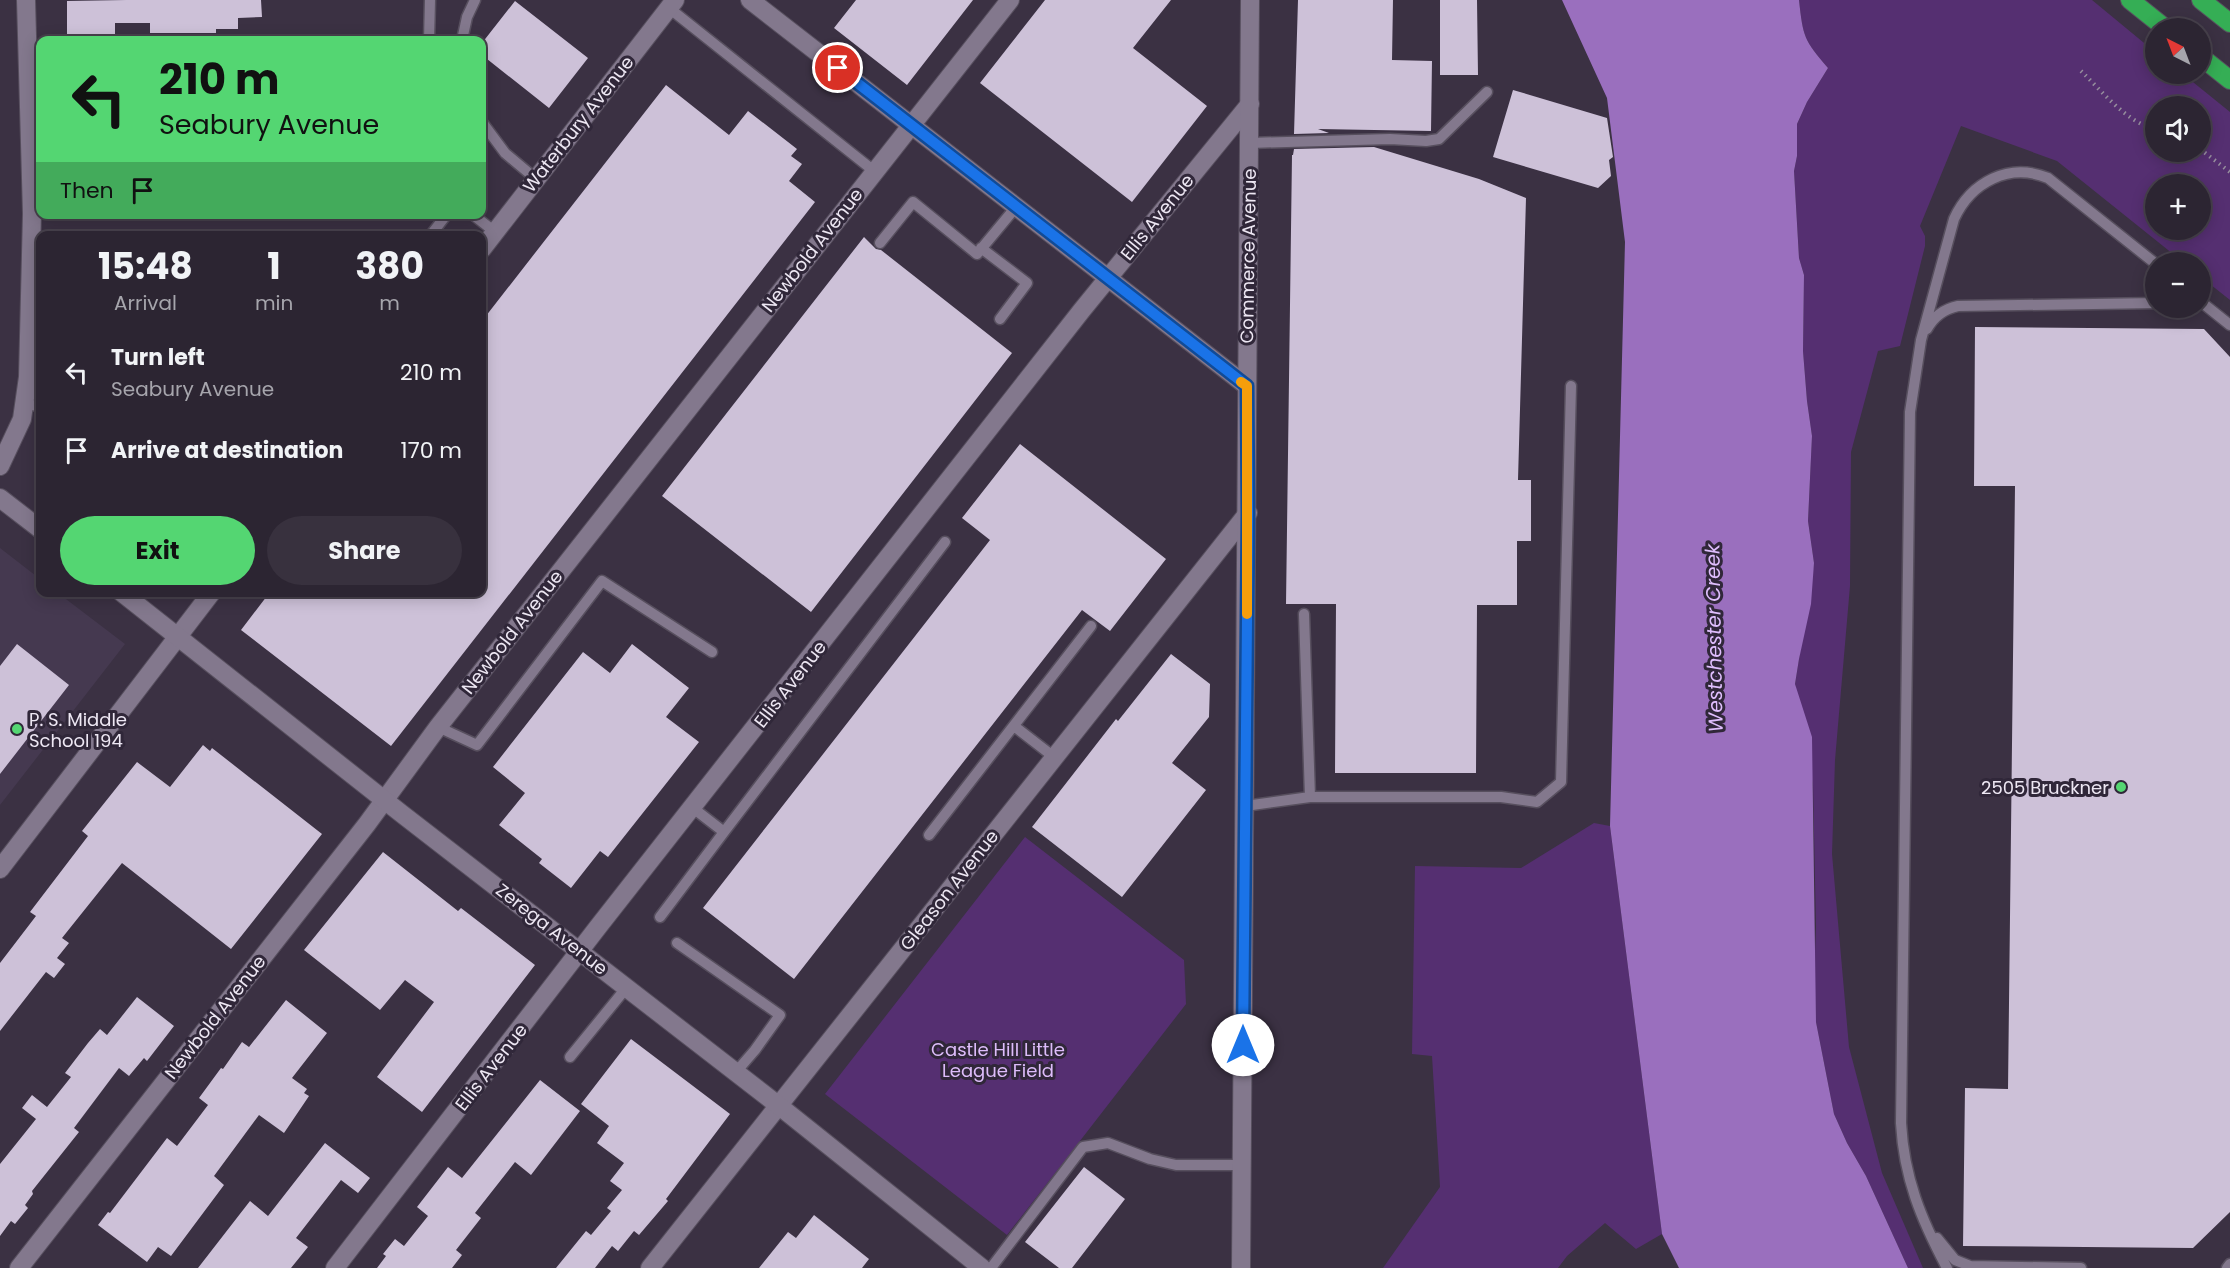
<!DOCTYPE html>
<meta charset="utf-8">
<style>
body{margin:0;font-family:Poppins,sans-serif;background:#38313e;color:#f1f3f6;height:100vh;display:flex;flex-direction:column;font-size:22px;white-space:nowrap}
*{box-sizing:border-box;margin:0}
p{font-size:20px;color:#a6a5ac}
.icon{flex:none;width:33px;height:33px;fill:none;stroke:currentColor;stroke-width:2;stroke-linecap:round;stroke-linejoin:round}
.map{position:relative;flex:1;overflow:hidden}
.details{position:absolute;left:36px;top:231px;width:450px;height:366px;display:flex;flex-direction:column;background:#2c2532;border-radius:12px;box-shadow:0 3px 15px #0003,0 0 0 2px #48424d}
.details>*{flex:none}
.banner{position:absolute;left:36px;top:36px;width:450px;height:183px;border-radius:12px;box-shadow:0 3px 15px #0003,0 0 0 2px #48424d;background:#54d672;color:#111;overflow:hidden}
.needle{width:39px;rotate:318deg}
.buttons{position:absolute;left:2145px;top:18px;display:grid;gap:12px}
.buttons a{display:grid;place-items:center;width:66px;height:66px;border-radius:50%;background:#2c2532;box-shadow:0 3px 15px #0003,0 0 0 2px #48424d;font-size:30px}
.pin{position:absolute;display:grid;place-items:center;width:51px;height:51px;color:#fff;margin:-26px;border:3px solid #fff;border-radius:50%;box-shadow:0 2px 6px #0007}
.me{position:absolute;width:66px;margin:-33px;rotate:0deg;stroke-linejoin:round;filter:drop-shadow(0 0 4px #0008)}
.turn{display:flex;align-items:center;gap:21px;height:126px;padding:0 24px;font-size:27px}
.turn .icon{width:78px;height:78px;stroke-width:2.5}
.turn b{display:block;font-size:42px;line-height:51px}
.then{display:flex;align-items:center;height:57px;padding:0 24px;background:#0003;gap:12px;font-size:22px}
.eta{display:flex;justify-content:space-evenly;align-items:center;height:102px;text-align:center}
.eta b{font-size:36px;font-weight:700;line-height:42px}
.action{display:flex;gap:12px;margin-top:auto;padding:12px 24px}
.action a{flex:1;height:69px;border-radius:36px;background:#54d672;color:#111;font-size:24px;font-weight:700;line-height:69px;text-align:center}
.action a+a{background:#38313e;color:#f1f3f6}
ul{padding:0;list-style:none}
li{display:flex;align-items:center;gap:18px;height:78px;padding:0 24px}
li div{flex:1}
li b{display:block;font-size:22px}
li em{font-style:normal}
.map>svg:first-child{display:block}
</style>
<div class="map">
<svg width="2230" height="1268" viewBox="0 0 2230 1268">
<rect width="100%" height="100%" fill="#3b3143"/>
<path fill="#453950" d="M0 548 40 579V592L58 593 125 644 0 805Z"/>
<path fill="#552f71" fill-rule="evenodd" d="M1799 0H2092L2155 52 2156 74H2183L2230 112V300L2201 277 2200 262H2183L2057 161 1961 126 1920 226 1925 236V246L1900 346 1878 351 1851 452 1850 586 1835 760 1832 854 1849 1047 1882 1173 1923 1268H1908L1866 1176 1847 1143 1834 1114 1816 1022 1814 974 1816 927 1813 785 1795 684 1814 563 1808 521 1812 436 1807 401 1803 351 1804 275 1799 258 1794 171 1797 156V124L1807 102 1828 68C1804 40 1803 37 1799 0ZM2156 106H2200V152H2156ZM2156 184H2200V230H2156Z
M1594 823 1610 826 1662 1234 1636 1249 1605 1223 1567 1256 1558 1268H1383L1440 1187 1432 1056 1412 1054 1415 866 1521 868Z
M1025 837 1184 960 1186 1004 1007 1235 825 1094Z"/>
<path fill="#9a6fbe" d="M1562 0H1799C1803 37 1804 40 1828 68L1807 102 1797 124V156L1794 171 1799 258 1804 275 1803 351 1807 401 1812 436 1808 521 1814 563 1811 604 1799 659 1795 684 1812 737 1816 1022 1834 1114 1847 1143 1866 1176 1908 1268H1679L1662 1234 1610 826 1625 242 1607 98Z"/>
<path fill="#cdc1d8" d="M126 0H261L262 17 238 18V29H216V33H150V23H115V40H67V1Z
M856 0H973L907 85 834 28Z
M1045 0H1171L1133 48 1207 106 1132 202 980 83Z
M1298 0H1393L1392 60 1432 61 1431 131 1318 129 1329 133 1294 134Z
M1440 0H1477L1478 75H1440Z
M515 1 588 58 549 108 482 55V43Z
M666 85 729 135 748 111 797 149 791 156 802 164 789 181 815 202 391 746 241 630 270 592H482V321Z
M1513 90 1607 118 1613 157 1609 160 1611 176 1598 188 1493 157Z
M1374 147 1479 179 1526 198 1518 480H1531V541H1517V605H1477L1476 773H1335L1336 604H1286L1292 155H1293L1294 149Z
M864 237 876 249 881 250 1012 353 811 612 662 496Z
M1975 327 2204 329 2230 357V1212L2193 1248 1963 1246 1965 1088 2008 1089 2015 486H1974Z
M1020 444 1166 559 1110 631 1082 610 794 979 703 908 990 540 962 518Z
M17 644 69 685 0 774V666Z
M632 644 689 688 666 717 699 742 608 857 600 851 571 888 539 863 542 859 499 825 525 793 493 767 583 652 610 673Z
M1171 654 1210 684 1209 717 1172 763 1206 790 1122 897 1032 827 1116 719 1118 721Z
M203 745 210 751 212 748 322 834 231 949 122 863 62 938 69 943 57 958 65 964 54 978 46 972 0 1031V963L36 916 30 912 88 836 82 831 137 762 170 787Z
M383 852 458 911 461 908 535 965 422 1112 377 1077 434 1002 405 980 380 1010 304 950Z
M137 997 174 1026 147 1061 144 1058 129 1076 119 1068 74 1128 79 1132 32 1191 33 1194 25 1205 28 1208 15 1224 11 1221 0 1236V1164L36 1119 22 1108 32 1095 47 1107 71 1077 65 1073 88 1043 100 1029 107 1035Z
M286 1000 327 1033 292 1078 307 1089 304 1093 309 1096 284 1133 259 1115 214 1176 224 1185 171 1256 158 1247 147 1262 98 1225 108 1212 110 1213 167 1138 177 1146 208 1105 199 1098 221 1068 223 1069 242 1042 249 1047Z
M631 1039 730 1114 666 1199 668 1201 639 1235 634 1231 618 1251 612 1246 595 1268H556L586 1231 591 1235 611 1211 607 1208 622 1190 610 1181 624 1163 597 1143 609 1126 581 1104Z
M540 1080 580 1111 531 1175 515 1162 475 1213 481 1218 456 1250 462 1255 452 1268H377L386 1256 383 1254 395 1239 404 1246 428 1216 417 1207 448 1167 462 1178Z
M325 1143 370 1178 358 1193 341 1180 296 1238 308 1247 291 1268H198L250 1201 268 1216Z
M1084 1167 1125 1199 1072 1268H1059L1025 1242Z
M814 1215 869 1259 862 1268H759L788 1232 796 1238Z"/>
<g fill="none" stroke-linecap="round" stroke-linejoin="round">
<defs>
<path id="service" d="M669 8 874 171
M429 40 430 0
M462 40 467 17 475 0
M482 122 505 153 536 179
M1250 143 1390 139 1426 141 1439 139 1487 92
M472 214 495 232
M430 236 447 214
M880 243 913 202 977 254 1016 207
M981 248 1027 283 1000 319
M2200 301 2230 325
M1927 329C1934 316 1944 309 1958 306L2156 303
M24 403 40 407
M1304 614 1310 797
M1014 726 1054 757
M438 727 477 745 602 581 712 652
M1245 806 1310 797H1501L1537 802 1561 782 1571 386
M724 832 945 542
M929 835 1091 626
M660 917 724 832 693 808
M677 943 780 1015 755 1050 736 1072
M570 1057 627 987
M1937 1238 1955 1260 1970 1266 2081 1268
M991 1268 1083 1147 1108 1143 1150 1159 1176 1165H1242
M1947 1268C1921 1219 1904 1178 1901 1123L1910 412 1921 340 1954 219C1971 182 2009 162 2048 178L2156 264
M2227 1268 2230 1264"/>
<path id="minor" d="M750 0 1247 386
M482 249 675 0
M0 466 22 419 28 377 32 214 26 0
M0 869 212 592
M19 1268 367 824 438 727 1010 0
M335 1268 598 927 1082 310 1250 104
M650 1268 1248 513"/>
<path id="secondary" d="M0 498 40 529
M121 592 402 814 778 1105 982 1268
M1241 1268 1250 0"/>
<path id="motorway" d="M2130 0 2165 28
M2201 0 2230 23
M2200 56 2230 80"/>
</defs>
<use href="#service" stroke="#574f5e" stroke-width="13"/>
<use href="#minor" stroke="#574f5e" stroke-width="20"/>
<use href="#secondary" stroke="#574f5e" stroke-width="20"/>
<use href="#motorway" stroke="#574f5e" stroke-width="20"/>
<path stroke="#968e9d" stroke-width="4" stroke-dasharray="1.5 4.5" stroke-linecap="butt" d="M2081 71C2103 92 2125 121 2156 130
M2200 149 2230 172"/>
<use href="#service" stroke="#83788d" stroke-width="10"/>
<use href="#minor" stroke="#83788d" stroke-width="18"/>
<use href="#secondary" stroke="#83788d" stroke-width="18"/>
<use href="#motorway" stroke="#35ae55" stroke-width="18"/>
</g>
<g fill="none" stroke-linecap="round" stroke-linejoin="round">
<defs>
<path id="route" d="M838 68 1247 386 1248 513 1243 1045"/>
</defs>
<use href="#route" stroke="#114b97" stroke-width="15"/>
<use href="#route" stroke="#1a73e8" stroke-width="10"/>
<path stroke="#f59e0b" stroke-width="10" d="M1241 382 1247 386V614"/>
</g>
<g fill="#54d672" stroke="#302739" stroke-width="2">
<circle cx="17" cy="729" r="6"/>
<circle cx="2121" cy="787" r="6"/>
</g>
<g text-anchor="middle" dominant-baseline="central" stroke-width="6" stroke-linejoin="round" paint-order="stroke">
<g font-size="18" fill="#ede7f3" stroke="#302739">
<text transform="translate(578 124) rotate(-52)">Waterbury Avenue</text>
<text transform="translate(1157 217) rotate(-51)">Ellis Avenue</text>
<text transform="translate(812 250) rotate(-52)">Newbold Avenue</text>
<text transform="translate(1248 256) rotate(-89)">Commerce Avenue</text>
<text transform="translate(512 632) rotate(-52)">Newbold Avenue</text>
<text transform="translate(790 684) rotate(-52)">Ellis Avenue</text>
<text transform="translate(949 890) rotate(-52)">Gleason Avenue</text>
<text transform="translate(552 929) rotate(38)">Zerega Avenue</text>
<text transform="translate(215 1017) rotate(-52)">Newbold Avenue</text>
<text transform="translate(491 1067) rotate(-52)">Ellis Avenue</text>
</g>
<g font-size="18" fill="#ede7f3" stroke="#302739" text-anchor="start">
<text x="29" y="719">P. S. Middle<tspan x="29" dy="21">School 194</tspan></text>
<text x="2109" y="787" text-anchor="end">2505 Bruckner</text>
</g>
<g font-size="18" fill="#ddbcfa" stroke="#302739">
<text x="998" y="1049">Castle Hill Little<tspan x="998" dy="21">League Field</tspan></text>
</g>
<g font-size="20" font-style="italic" fill="#dfbefd" stroke="#302739">
<text transform="translate(1714 638) rotate(-91)">Westchester Creek</text>
</g>
</g>
</svg>
<div class="buttons">
<a><svg class="needle" viewBox="-14 -14 28 28"><path d="M0-13l5 13h-10z" fill="#e53935"/><path d="M0 13l5-13h-10z" fill="#a6a5ac"/></svg></a>
<a><svg class="icon" aria-label="sound" viewBox="0 0 24 24"><path d="M4 9h4l5-4v14l-5-4H4zM17 9q2 3 0 6"/></svg></a>
<a>+</a>
<a>−</a>
</div>
<div class="pin" style="left:838px;top:68px;background:#d93025"><svg class="icon" aria-label="arrive" viewBox="0 0 24 24"><path d="M6 21V4h12l-3 4 3 4H6"/></svg></div>
<svg class="me" style="left:1243px;top:1045px" viewBox="-20 -20 40 40"><circle r="19" fill="#fff"/><path d="M0-13L10 11 0 6-10 11z" fill="#1a73e8"/></svg>
<div class="banner">
<div class="turn"><svg class="icon" aria-label="left" viewBox="0 0 24 24"><path d="M17 20v-9H6M10 6l-5 5 5 5"/></svg><div><b>210 m</b>Seabury Avenue</div></div>
<div class="then">Then<svg class="icon" aria-label="arrive" viewBox="0 0 24 24"><path d="M6 21V4h12l-3 4 3 4H6"/></svg></div>
</div>
<section class="details">
<div class="eta">
<div><b>15:48</b><p>Arrival</p></div>
<div><b>1</b><p>min</p></div>
<div><b>380</b><p>m</p></div>
</div>
<ul>
<li><svg class="icon" aria-label="left" viewBox="0 0 24 24"><path d="M17 20v-9H6M10 6l-5 5 5 5"/></svg><div><b>Turn left</b><p>Seabury Avenue</p></div><em>210 m</em></li>
<li><svg class="icon" aria-label="arrive" viewBox="0 0 24 24"><path d="M6 21V4h12l-3 4 3 4H6"/></svg><div><b>Arrive at destination</b></div><em>170 m</em></li>
</ul>
<div class="action"><a>Exit</a><a>Share</a></div>
</section>
</div>
